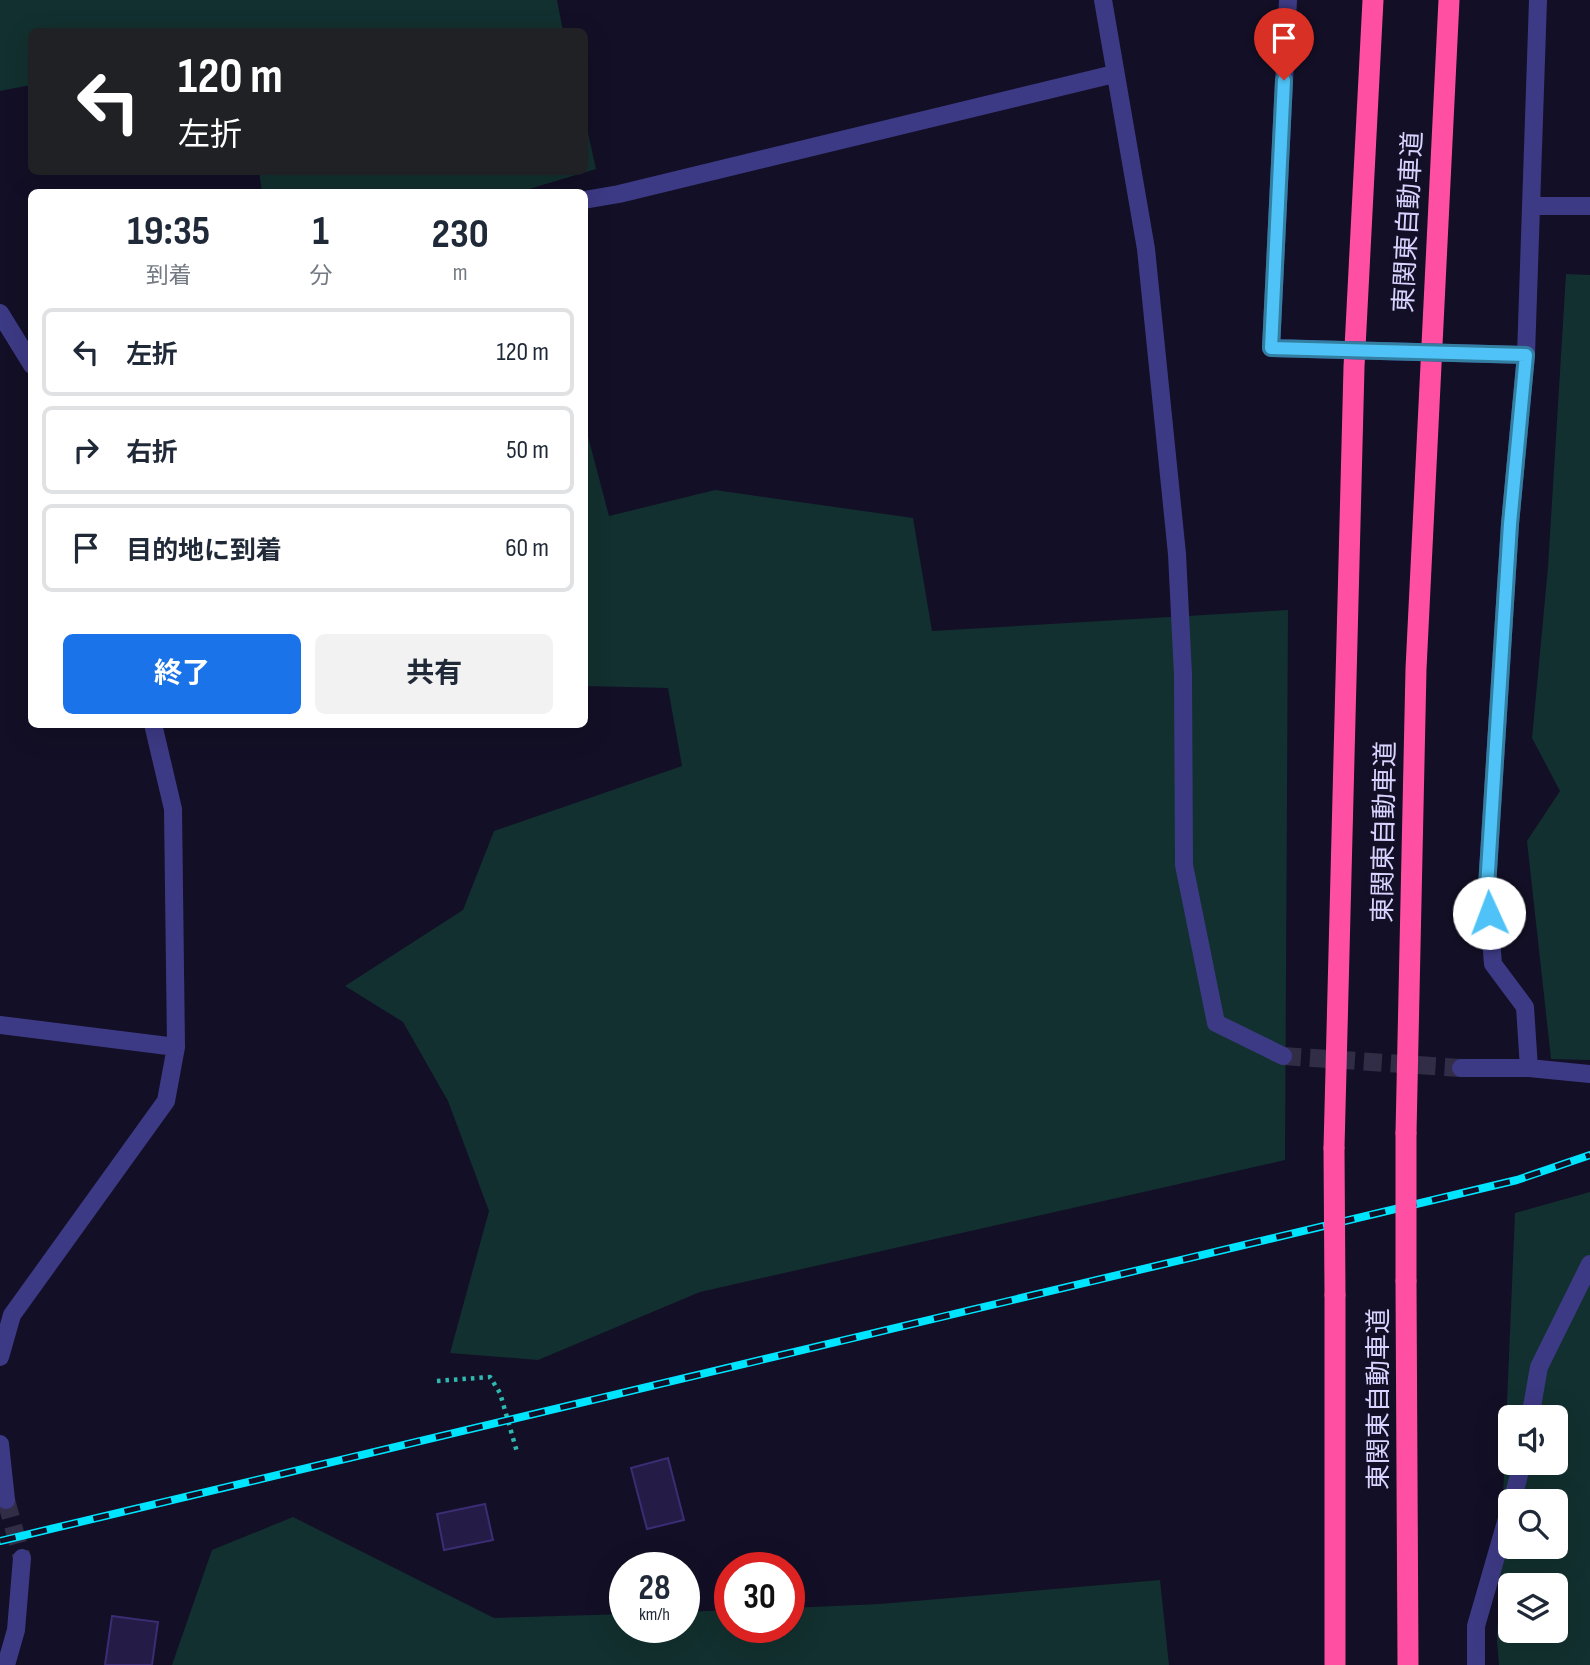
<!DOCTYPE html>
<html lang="ja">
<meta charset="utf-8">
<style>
body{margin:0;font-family:"Sofia Sans Condensed","Noto Sans JP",sans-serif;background:#f2f2f3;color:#1f2937;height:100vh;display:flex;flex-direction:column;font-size:26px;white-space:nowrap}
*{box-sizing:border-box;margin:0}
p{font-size:23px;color:#747a83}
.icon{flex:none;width:38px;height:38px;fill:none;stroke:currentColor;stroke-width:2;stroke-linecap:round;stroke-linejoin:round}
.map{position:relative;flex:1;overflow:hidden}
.sheet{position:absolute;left:28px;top:189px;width:560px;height:539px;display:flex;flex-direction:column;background:#fff;border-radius:10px;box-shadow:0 7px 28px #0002}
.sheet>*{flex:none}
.guide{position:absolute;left:28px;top:28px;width:560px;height:147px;border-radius:10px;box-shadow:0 7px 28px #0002;background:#202124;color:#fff;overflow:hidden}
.tools{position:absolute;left:1498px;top:1405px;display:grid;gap:14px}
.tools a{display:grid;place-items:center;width:70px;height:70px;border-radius:10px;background:#fff;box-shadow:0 7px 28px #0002;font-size:35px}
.speed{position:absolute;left:609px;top:1552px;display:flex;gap:14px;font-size:35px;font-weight:700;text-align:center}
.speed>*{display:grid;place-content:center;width:91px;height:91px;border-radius:50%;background:#fff;box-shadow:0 7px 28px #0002;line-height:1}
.speed small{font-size:18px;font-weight:400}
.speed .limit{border:10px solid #d22;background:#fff;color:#111}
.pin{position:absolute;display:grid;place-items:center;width:60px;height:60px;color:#fff;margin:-72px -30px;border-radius:50% 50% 50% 0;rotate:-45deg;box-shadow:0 0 7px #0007}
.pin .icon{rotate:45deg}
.me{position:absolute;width:77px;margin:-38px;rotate:358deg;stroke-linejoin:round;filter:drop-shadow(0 0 5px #0008)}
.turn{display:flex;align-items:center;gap:24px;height:147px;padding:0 35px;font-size:32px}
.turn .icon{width:91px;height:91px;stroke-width:2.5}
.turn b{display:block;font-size:49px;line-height:60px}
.eta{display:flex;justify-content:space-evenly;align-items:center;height:119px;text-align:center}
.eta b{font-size:42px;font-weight:700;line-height:49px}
.button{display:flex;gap:14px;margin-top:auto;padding:14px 35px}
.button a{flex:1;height:80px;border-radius:10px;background:#1a73e8;color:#fff;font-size:28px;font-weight:700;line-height:80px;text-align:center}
.button a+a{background:#f2f2f3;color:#1f2937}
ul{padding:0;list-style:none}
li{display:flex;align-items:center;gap:21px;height:88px;margin:0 14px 10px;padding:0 21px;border:4px solid #e0e1e3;border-radius:10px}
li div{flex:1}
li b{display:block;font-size:26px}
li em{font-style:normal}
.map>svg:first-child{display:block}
</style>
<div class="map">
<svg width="1590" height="1665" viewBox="0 0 1590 1665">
<rect width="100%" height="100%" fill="#130f26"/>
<path fill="#12302f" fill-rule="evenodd" d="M0 0H557L563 31 32 32 31 85 0 91Z
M585 120 596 169 519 192H262L259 172H584Z
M1566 274 1590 275V1060L1551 1059 1527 841 1560 791 1532 738 1548 567Z
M585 425 609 516 715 490 913 518 932 631 1288 610 1285 1160 700 1292 538 1360 450 1353 489 1211 448 1101 403 1022 345 986 463 910 494 831 682 766 668 688 585 686Z
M1590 1192V1665H1499L1497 1641 1515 1213ZM1510 1418H1556V1463H1510ZM1510 1502H1556V1547H1510ZM1510 1586H1556V1631H1510Z
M293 1517 494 1618 625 1614V1628H684V1612L730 1610V1628H789V1608L880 1604 1160 1580 1169 1665H172L212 1550Z"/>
<path fill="#241b47" stroke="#3b2d73" stroke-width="2" d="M668 1458 684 1520 647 1529 631 1468Z
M485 1504 493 1540 444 1550 437 1514Z
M112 1616 158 1622 152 1665H105Z"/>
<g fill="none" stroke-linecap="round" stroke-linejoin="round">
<path stroke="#312d47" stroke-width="18" stroke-dasharray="18 9" stroke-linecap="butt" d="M1283 1056 1461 1068
M6 1500 22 1558"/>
<path stroke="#2fb8b0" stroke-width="4.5" stroke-dasharray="3.5 5" stroke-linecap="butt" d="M437 1381 490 1377 500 1393 517 1452"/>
<path stroke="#3d3a85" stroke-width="18" d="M1103 0 1146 249 1177 554 1183 675 1184 865 1216 1023 1283 1056
M584 200 619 194 1114 74
M1531 206H1590
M0 313 32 365
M1271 348 1288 0
M0 1025 176 1047
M1461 1068H1529L1590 1074
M1529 1068 1525 1007 1493 964 1487 887 1510 524 1526 355 1538 0
M0 1357 12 1315 166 1101 176 1047 173 809 153 724
M1530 1418 1539 1367 1590 1264
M0 1444 6 1500
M1512 1502 1522 1463
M6 1665 16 1630 22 1558
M1476 1665V1626L1510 1508"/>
<path stroke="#ff4fa3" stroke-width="21" d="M1406 1133 1416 669 1449 0
M1334 1148 1354 367 1373 0
M1406 1281 1408 1665
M1335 1295V1665"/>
<defs>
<path id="rail" d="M0 1541 1517 1180 1590 1155"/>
</defs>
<use href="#rail" stroke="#00e5ff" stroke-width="8"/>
<use href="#rail" stroke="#130f26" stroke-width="5" stroke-dasharray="16" stroke-linecap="butt"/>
<path stroke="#3d3a85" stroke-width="18" d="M1271 348 1526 355"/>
<path stroke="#ff4fa3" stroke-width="21" d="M1406 1133V1281
M1334 1148 1335 1295"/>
</g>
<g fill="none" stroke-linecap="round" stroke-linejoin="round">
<defs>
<path id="route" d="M1284 80 1271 348 1526 355 1510 524 1487 887 1489 913"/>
</defs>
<use href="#route" stroke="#337fa1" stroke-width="18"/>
<use href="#route" stroke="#4fc3f7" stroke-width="12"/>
</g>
<g text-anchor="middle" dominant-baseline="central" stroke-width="7" stroke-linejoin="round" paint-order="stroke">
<g font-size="26" fill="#d9d4ff" stroke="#130f26">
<text transform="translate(1409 222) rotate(-87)">東関東自動車道</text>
<text transform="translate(1385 832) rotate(-89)">東関東自動車道</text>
<text transform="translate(1379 1399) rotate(-90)">東関東自動車道</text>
</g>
</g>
</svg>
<div class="tools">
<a><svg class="icon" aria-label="sound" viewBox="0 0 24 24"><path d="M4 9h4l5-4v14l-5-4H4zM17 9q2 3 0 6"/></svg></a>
<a><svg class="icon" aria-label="search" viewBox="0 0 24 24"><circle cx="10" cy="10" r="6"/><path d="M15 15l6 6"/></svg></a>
<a><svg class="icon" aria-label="layers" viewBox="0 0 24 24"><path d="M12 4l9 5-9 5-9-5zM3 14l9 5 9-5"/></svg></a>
</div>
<div class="speed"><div>28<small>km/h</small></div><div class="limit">30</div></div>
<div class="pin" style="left:1284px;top:80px;background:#d93025"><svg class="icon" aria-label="arrive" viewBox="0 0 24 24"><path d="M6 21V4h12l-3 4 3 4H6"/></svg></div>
<svg class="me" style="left:1489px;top:913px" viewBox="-20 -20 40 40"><circle r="19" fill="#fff"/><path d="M0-13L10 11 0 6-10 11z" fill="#4fc3f7"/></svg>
<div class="guide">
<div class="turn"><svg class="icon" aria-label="left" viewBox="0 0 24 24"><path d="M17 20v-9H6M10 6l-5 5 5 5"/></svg><div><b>120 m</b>左折</div></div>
</div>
<section class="sheet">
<div class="eta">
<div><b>19:35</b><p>到着</p></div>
<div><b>1</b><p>分</p></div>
<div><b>230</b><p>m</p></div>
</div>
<ul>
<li><svg class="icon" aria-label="left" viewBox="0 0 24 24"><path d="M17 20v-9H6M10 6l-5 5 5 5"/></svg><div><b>左折</b></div><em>120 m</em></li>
<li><svg class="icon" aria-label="right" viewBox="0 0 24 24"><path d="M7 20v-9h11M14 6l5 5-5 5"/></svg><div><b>右折</b></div><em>50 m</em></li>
<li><svg class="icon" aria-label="arrive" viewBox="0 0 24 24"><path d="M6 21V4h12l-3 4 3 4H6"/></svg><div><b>目的地に到着</b></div><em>60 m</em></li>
</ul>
<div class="button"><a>終了</a><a>共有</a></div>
</section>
</div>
